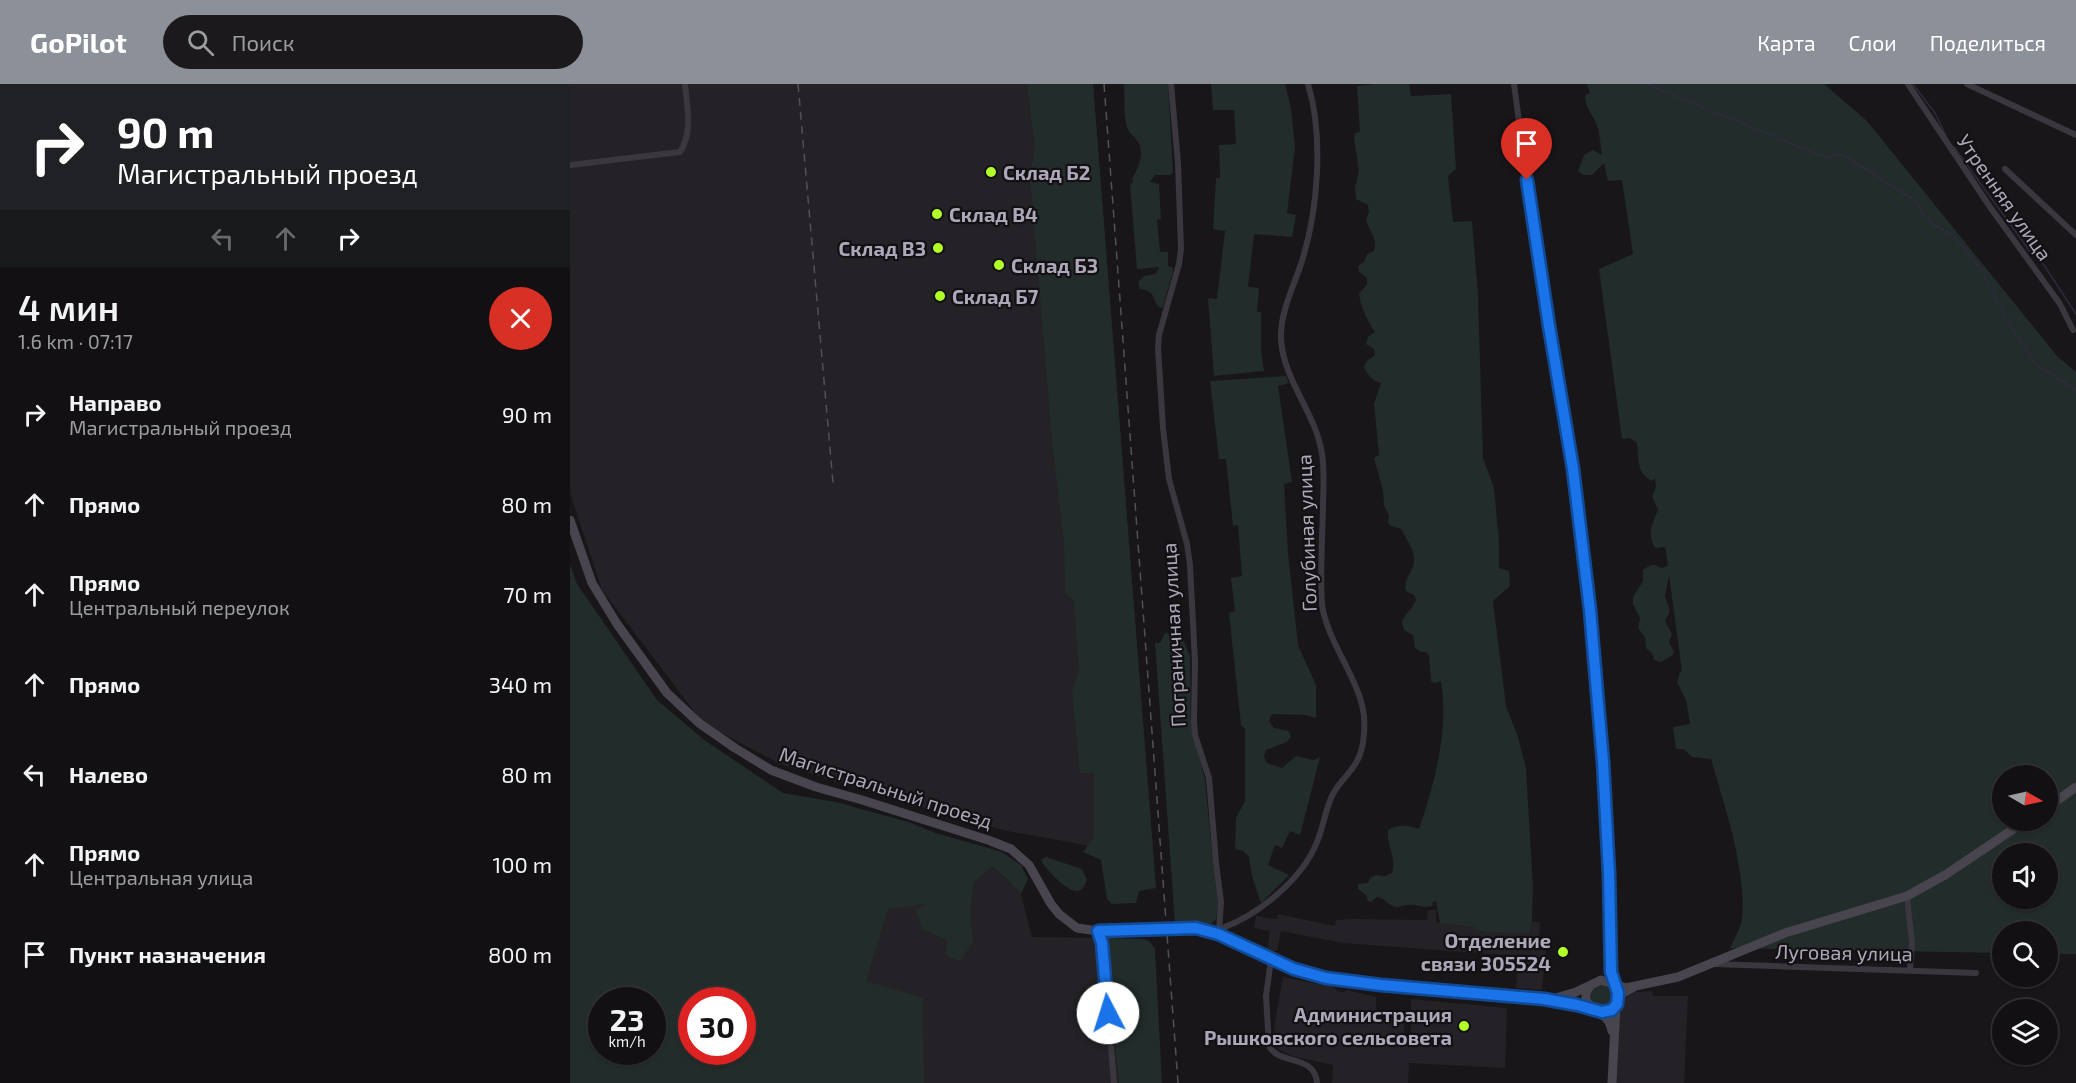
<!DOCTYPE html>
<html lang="ru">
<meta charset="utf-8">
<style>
body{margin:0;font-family:"Exo 2",sans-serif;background:#1b191b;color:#f1f3f6;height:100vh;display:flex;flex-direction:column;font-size:22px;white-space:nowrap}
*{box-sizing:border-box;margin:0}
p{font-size:20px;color:#9c9d9f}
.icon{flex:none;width:33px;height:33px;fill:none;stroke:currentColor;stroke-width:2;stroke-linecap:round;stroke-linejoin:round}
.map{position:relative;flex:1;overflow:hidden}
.side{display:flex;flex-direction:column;background:#121012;width:570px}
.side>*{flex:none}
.banner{background:#202124;color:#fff;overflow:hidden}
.needle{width:39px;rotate:99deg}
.tools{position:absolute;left:1422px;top:681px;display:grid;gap:12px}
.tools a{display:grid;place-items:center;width:66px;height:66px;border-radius:50%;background:#121012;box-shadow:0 2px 4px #0004,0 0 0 2px #313032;font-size:30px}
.speed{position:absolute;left:18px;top:903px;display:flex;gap:12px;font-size:30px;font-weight:700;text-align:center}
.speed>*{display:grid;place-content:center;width:78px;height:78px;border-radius:50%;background:#121012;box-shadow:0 2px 4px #0004,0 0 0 2px #313032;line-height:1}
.speed small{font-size:15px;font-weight:400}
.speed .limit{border:9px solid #d22;background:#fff;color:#111}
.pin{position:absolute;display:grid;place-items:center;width:51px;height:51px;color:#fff;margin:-62px -26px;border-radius:50% 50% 50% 0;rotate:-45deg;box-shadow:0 0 6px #0007}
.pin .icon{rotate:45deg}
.me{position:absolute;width:66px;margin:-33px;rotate:355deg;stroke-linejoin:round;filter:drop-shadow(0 0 4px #0008)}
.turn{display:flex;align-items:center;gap:21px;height:126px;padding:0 18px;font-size:27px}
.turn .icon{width:78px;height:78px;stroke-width:2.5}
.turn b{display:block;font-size:42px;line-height:51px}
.lanes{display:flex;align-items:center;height:57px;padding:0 18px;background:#0003;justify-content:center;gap:30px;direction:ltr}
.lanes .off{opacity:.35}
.round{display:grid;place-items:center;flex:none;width:63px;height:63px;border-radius:32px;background:#1b191b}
.summary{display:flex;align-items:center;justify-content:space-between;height:102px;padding:0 18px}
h1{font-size:36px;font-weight:600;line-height:45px}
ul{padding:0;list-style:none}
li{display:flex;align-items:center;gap:18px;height:90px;padding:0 18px}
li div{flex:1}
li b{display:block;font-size:22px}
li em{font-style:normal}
header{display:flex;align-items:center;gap:36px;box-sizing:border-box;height:84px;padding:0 30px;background:#8c9099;color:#fff}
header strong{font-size:28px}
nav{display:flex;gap:33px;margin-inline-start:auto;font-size:21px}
.search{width:420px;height:54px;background:#1b191b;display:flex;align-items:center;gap:15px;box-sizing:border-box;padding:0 21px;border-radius:33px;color:#9c9d9f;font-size:22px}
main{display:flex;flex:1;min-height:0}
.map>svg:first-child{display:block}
</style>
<header>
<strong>GoPilot</strong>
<div class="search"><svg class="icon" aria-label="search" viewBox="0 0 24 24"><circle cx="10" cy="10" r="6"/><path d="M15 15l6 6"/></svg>Поиск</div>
<nav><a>Карта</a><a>Слои</a><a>Поделиться</a></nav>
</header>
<main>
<section class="side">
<div class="banner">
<div class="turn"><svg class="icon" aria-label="right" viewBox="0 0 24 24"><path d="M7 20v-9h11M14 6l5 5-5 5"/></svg><div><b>90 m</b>Магистральный проезд</div></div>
<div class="lanes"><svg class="icon off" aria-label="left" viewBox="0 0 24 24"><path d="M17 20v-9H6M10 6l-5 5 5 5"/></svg><svg class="icon off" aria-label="ahead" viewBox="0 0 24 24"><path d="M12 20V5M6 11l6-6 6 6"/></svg><svg class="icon" aria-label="right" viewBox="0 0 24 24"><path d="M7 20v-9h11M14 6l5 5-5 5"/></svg></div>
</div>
<div class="summary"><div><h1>4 мин</h1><p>1.6 km · 07:17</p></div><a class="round" style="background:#d93025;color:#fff"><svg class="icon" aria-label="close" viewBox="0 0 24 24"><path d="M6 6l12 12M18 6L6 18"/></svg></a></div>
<ul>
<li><svg class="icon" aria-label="right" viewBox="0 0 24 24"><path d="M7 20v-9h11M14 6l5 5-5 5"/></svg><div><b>Направо</b><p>Магистральный проезд</p></div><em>90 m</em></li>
<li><svg class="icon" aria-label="ahead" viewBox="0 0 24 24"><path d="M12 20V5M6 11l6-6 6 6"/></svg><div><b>Прямо</b></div><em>80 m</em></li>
<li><svg class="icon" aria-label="ahead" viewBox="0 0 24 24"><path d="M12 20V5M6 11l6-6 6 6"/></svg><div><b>Прямо</b><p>Центральный переулок</p></div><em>70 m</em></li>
<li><svg class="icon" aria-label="ahead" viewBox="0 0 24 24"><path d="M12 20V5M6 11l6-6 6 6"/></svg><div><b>Прямо</b></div><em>340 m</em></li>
<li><svg class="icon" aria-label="left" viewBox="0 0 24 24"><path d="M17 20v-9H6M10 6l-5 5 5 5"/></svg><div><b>Налево</b></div><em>80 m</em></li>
<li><svg class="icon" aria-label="ahead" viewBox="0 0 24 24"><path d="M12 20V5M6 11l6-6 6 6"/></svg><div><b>Прямо</b><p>Центральная улица</p></div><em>100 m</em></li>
<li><svg class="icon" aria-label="arrive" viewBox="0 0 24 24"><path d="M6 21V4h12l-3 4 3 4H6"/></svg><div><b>Пункт назначения</b></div><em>800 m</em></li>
</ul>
</section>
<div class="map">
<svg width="1506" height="999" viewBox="0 0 1506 999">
<rect width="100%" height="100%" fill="#181618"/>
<path fill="#242226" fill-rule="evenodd" d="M0 0H523L584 778 505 759 437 747 335 719 210 680 133 639 32 506 0 409Z
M87 616 134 656 213 709 287 732 421 783 437 795 451 810 462 853 534 854 549 999H0ZM32 916H82V968H32ZM122 916H172V968H122Z
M858 826H866V838L904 843 958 849 962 838H970L969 866 976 867 972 906 946 904 948 872 773 859 711 847 707 867 697 866 700 847 684 844 686 832 706 835 708 830 765 842 766 836 781 835 857 836Z
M713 893 764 903 767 907 773 908 777 906 806 913V936L834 938V950H841V915L937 924 935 984 839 979 838 999H762L763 981 722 972 705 963 704 944Z
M1082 907 1083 912H1118L1114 999H1046L1049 924 1054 915 1065 908Z"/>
<path fill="#222c2a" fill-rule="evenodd" d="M457 0H523L586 804 569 807 566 819 542 820 537 815 531 776 513 768 524 753V689H510L502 606 509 588 504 518 495 508 494 458 482 356 460 91 465 65Z
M554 0H598L603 88 600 91H585L580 98 589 100 591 135 587 136 590 168H598V182L603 184V187L593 223 590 224C580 214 588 208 570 205L568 198 574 192 586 190 589 183 567 185 560 101 563 98 562 95C569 83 576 67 566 55 563 51 559 49 557 43 553 31 555 13 554 0Z
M641 0H715L721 24 725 63 717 129 726 131 722 153 684 150 678 203 689 204 687 228H691V267L694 287 644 292 638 214 647 215 655 147 643 145 646 94H650L649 61 666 60 664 26H643Z
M804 0H839L841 12 881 10 886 85 878 92 883 138 902 137 908 211 913 374 924 404 929 457V484L939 487 940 502 923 517 936 622 948 653 956 684 963 803 962 838 959 849 918 848 906 846 904 843 870 839 866 817 863 818 862 822C854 825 846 820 838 821 832 821 829 825 823 822 816 819 815 814 807 813L801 818 798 817 796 811 788 805V800L798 799 800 794 806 791 815 792 822 789C827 774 816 761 818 746 828 740 839 741 849 745 865 697 879 648 871 597L864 599 861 597 859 571 856 568H851L845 564 843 551 834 546 832 537C836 529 843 524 846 516L844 511 836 507C833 495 843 488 844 478 845 466 836 455 831 445L821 442 818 439 819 432 814 421 813 406 804 374 809 371 804 320 811 299C803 297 797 291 794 283L797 277 805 271 804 265 796 260 798 253 805 248C798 238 791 224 789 210L797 200V194L789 188 788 182 794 178 797 170 804 167C808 154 799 148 796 136L799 128 798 121 786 115 785 103 789 87 784 54 785 49 790 48 787 2Z
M1017 0H1254L1297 37 1487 272 1506 288V870H1478V848H1432V869L1160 864C1164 855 1171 844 1172 834 1177 787 1154 721 1141 675L1122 673 1114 665H1106L1103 643 1120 640 1116 616 1107 598 1110 588 1112 587 1099 491 1095 512 1100 527 1095 537 1102 550 1099 558 1104 568 1103 571 1091 578 1084 576 1082 569 1076 564 1075 553 1068 544 1070 534 1063 520V513L1073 497V486C1081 481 1083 479 1091 484L1098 482 1095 463 1085 464C1077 451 1082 439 1088 426L1082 412 1086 403 1085 394 1082 397C1066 389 1069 374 1067 359L1060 354 1052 355 1029 185 1063 170 1052 96 1038 97 1034 79 1022 91H1013L1008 87 1014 71 1023 66 1032 71C1030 60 1030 46 1025 37 1021 28 1014 22 1016 10H1020ZM1432 692H1478V736H1432ZM1432 770H1478V814H1432Z
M716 292 719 299 708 302 722 398 714 400 718 469 728 561 746 601V634L736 631 702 630 699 637 704 644 719 647 721 653 717 658 696 666 694 673 697 679 712 684 726 672 744 676 750 673 730 751 720 747 712 764 705 761 698 781 719 791 691 819 682 792 679 773 673 767 665 765 666 734 675 717V645L671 641 659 529 665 527 661 494 672 492 668 441 663 442 656 375H649L640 297Z
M0 480 7 500 87 616 134 656 213 709 266 718 338 738 366 749 432 768 451 781 458 795 451 810 437 795 422 783 404 798 400 831 403 858 390 877 375 871 377 856 352 845 346 826 356 820 318 825 296 897 353 914 354 999H0ZM32 916H82V968H32ZM122 916H172V968H122Z
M595 549 608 551 613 555 620 572 621 640 635 696 643 780 649 822 646 835 641 840H605L585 559H590Z
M476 773 512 785 517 796C515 801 513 806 508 807 498 809 474 784 471 776Z
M534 854 574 855 580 858 585 865 592 999H549Z
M1021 912a11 11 0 1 1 22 0a11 11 0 1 1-22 0Z"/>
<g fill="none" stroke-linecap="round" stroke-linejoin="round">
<path stroke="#2e2b3d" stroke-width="1.5" d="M1077 0 1244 69 1260 74 1267 70 1274 71 1347 118 1351 127 1363 140 1384 152 1412 187 1440 242 1467 281 1506 306
M1343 0 1365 29 1376 52
M1384 63 1459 166 1474 181 1506 230"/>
<path stroke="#3b373e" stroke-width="6" d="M601 0 608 79 611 165 609 180 589 251 588 264 593 344 599 395 617 460 620 481 625 578 624 637 625 651 639 694 646 779 651 818 649 847
M944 0 964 149 1003 385 1020 526 1033 678 1039 789 1040 883 1044 901
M1338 0 1420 123 1490 220 1503 246
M1397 0 1506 51
M0 81 110 68C123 48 117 23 115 0
M1435 85 1506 151
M1337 812 1342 859 1340 885
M650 845C688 831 732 796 747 758 754 742 755 725 763 710 769 698 781 689 787 677 794 665 795 645 794 632 790 595 758 560 752 521 750 489 752 457 753 425 753 407 755 388 752 370 746 329 713 296 711 255 710 229 723 204 731 180 748 128 754 53 738 0
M528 847 532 859 544 999
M701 876 696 912 699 962C710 982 745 970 747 999
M1144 880 1406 889"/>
<path stroke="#49454e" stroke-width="9" d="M0 436 22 499 47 540 97 609 129 639 165 664 201 686 246 703 292 716 418 756 441 765 459 781 481 820 489 830 507 844 528 847 620 844 634 846 648 850 724 885 771 897 974 915 1007 921 1032 928 1042 925 1053 909 1064 903
M1478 723 1506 703
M1021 901C1007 919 1025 923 1035 933 1039 937 1041 941 1042 947
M982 915 1006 908 1031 896 1056 904 1108 893 1215 849 1337 812 1375 791 1457 736
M1042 999 1046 921"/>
<path stroke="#545059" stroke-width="1.5" stroke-dasharray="8 6" stroke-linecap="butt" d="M228 0 263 399
M534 0 608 999"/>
</g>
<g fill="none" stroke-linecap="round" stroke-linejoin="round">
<defs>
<path id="route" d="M538 929 532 859 528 847 626 844 648 850 724 885 756 894 811 901 974 915 1007 921 1032 928 1042 926 1047 920 1048 909 1041 888 1039 789 1033 678 1020 526 1003 385 979 242 957 96"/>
</defs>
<use href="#route" stroke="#114b97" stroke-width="15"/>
<use href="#route" stroke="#1a73e8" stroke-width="10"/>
</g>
<g fill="#b2ff28" stroke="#131113" stroke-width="2">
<circle cx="421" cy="88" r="6"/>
<circle cx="367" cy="130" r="6"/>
<circle cx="368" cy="164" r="6"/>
<circle cx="429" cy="181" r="6"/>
<circle cx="370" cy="212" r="6"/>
<circle cx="993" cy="868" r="6"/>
<circle cx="894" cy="942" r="6"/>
</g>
<g text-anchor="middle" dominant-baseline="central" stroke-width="4.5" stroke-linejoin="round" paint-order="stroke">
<g font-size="20" font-weight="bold" fill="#aea7b9" stroke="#131113" text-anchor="start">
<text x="433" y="88">Склад Б2</text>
<text x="379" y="130">Склад В4</text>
<text x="356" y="164" text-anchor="end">Склад В3</text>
<text x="441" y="181">Склад Б3</text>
<text x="382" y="212">Склад Б7</text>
<text x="981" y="856" text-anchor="end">Отделение<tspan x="981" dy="23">связи 305524</tspan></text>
<text x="882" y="930" text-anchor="end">Администрация<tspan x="882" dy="23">Рышковского сельсовета</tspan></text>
</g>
<g font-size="20" fill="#aea7b9" stroke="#131113">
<text transform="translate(1435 113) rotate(55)">Утренняя улица</text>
<text transform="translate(736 449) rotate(-92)">Голубиная улица</text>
<text transform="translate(603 551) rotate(-93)">Пограничная улица</text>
<text transform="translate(316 703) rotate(18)">Магистральный проезд</text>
<text transform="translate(1274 868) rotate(1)">Луговая улица</text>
</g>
</g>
</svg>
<div class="tools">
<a><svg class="needle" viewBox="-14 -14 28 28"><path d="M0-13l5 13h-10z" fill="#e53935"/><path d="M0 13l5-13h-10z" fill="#9c9d9f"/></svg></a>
<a><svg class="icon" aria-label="sound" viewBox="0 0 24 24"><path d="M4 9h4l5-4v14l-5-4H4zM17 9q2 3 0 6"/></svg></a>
<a><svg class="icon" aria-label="search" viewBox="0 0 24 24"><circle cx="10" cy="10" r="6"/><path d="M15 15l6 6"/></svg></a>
<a><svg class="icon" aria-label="layers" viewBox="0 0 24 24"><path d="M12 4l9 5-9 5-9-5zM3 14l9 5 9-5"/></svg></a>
</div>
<div class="speed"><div>23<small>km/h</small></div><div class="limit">30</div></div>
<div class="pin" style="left:957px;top:96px;background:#d93025"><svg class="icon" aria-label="arrive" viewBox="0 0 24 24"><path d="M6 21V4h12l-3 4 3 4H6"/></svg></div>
<svg class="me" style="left:538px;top:929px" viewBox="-20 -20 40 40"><circle r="19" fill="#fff"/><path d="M0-13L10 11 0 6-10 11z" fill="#1a73e8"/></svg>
</div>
</main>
